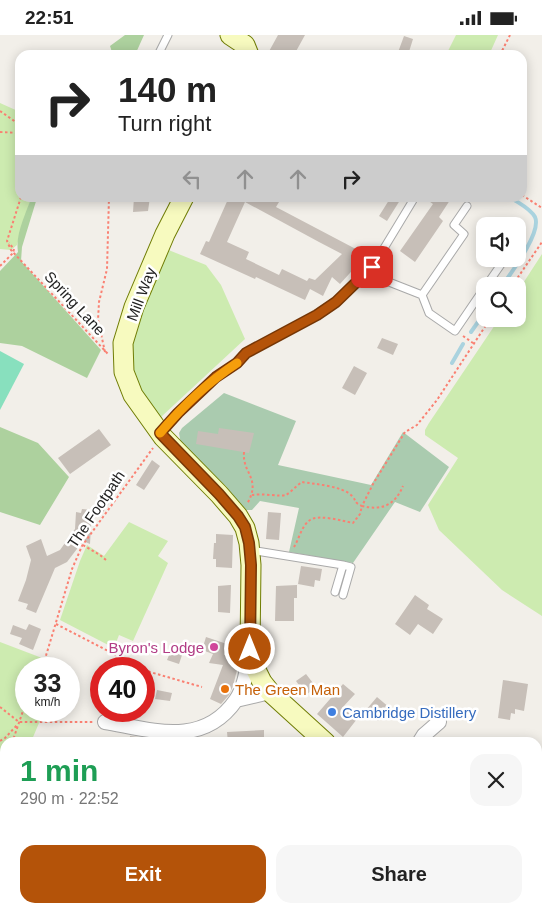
<!DOCTYPE html>
<meta charset="utf-8">
<style>
body{margin:0;font-family:Helvetica,sans-serif;background:#f6f6f6;color:#222;height:100vh;display:flex;flex-direction:column;font-size:19px;white-space:nowrap}
*{box-sizing:border-box;margin:0}
p{font-size:16px;color:#767676}
.icon{flex:none;width:28px;height:28px;fill:none;stroke:currentColor;stroke-width:2;stroke-linecap:round;stroke-linejoin:round}
.map{position:relative;flex:1;overflow:hidden}
.panel{position:absolute;left:0px;top:702px;width:542px;height:176px;display:flex;flex-direction:column;background:#fff;border-radius:15px 15px 0 0;box-shadow:0 2px 12px #0003}
.panel>*{flex:none}
.banner{position:absolute;left:15px;top:15px;width:512px;height:152px;border-radius:15px;box-shadow:0 2px 12px #0003;background:#fff;color:#222;overflow:hidden}
.controls{position:absolute;left:476px;top:182px;display:grid;gap:10px}
.controls a{display:grid;place-items:center;width:50px;height:50px;border-radius:10px;background:#fff;box-shadow:0 2px 12px #0003;font-size:25px}
.speed{position:absolute;left:15px;top:622px;display:flex;gap:10px;font-size:25px;font-weight:700;text-align:center}
.speed>*{display:grid;place-content:center;width:65px;height:65px;border-radius:50%;background:#fff;box-shadow:0 2px 12px #0003;line-height:1}
.speed small{font-size:12px;font-weight:400}
.speed .limit{border:8px solid #d22;background:#fff;color:#111}
.pin{position:absolute;display:grid;place-items:center;width:42px;height:42px;color:#fff;margin:-21px;border-radius:10px;box-shadow:0 2px 8px #0006}
.me{position:absolute;width:55px;margin:-28px;rotate:0deg;stroke-linejoin:round;filter:drop-shadow(0 0 4px #0008)}
.turn{display:flex;align-items:center;gap:18px;height:105px;padding:0 20px;font-size:22px}
.turn .icon{width:65px;height:65px;stroke-width:2.5}
.turn b{display:block;font-size:35px;line-height:42px}
.lanes{display:flex;align-items:center;height:48px;padding:0 20px;background:#0003;justify-content:center;gap:25px;direction:ltr}
.lanes .off{opacity:.35}
.round{display:grid;place-items:center;flex:none;width:52px;height:52px;border-radius:15px;background:#f6f6f6}
.headline{display:flex;align-items:center;justify-content:space-between;height:85px;padding:0 20px}
h1{font-size:30px;font-weight:800;line-height:38px;color:#1e9e55}
.cta{display:flex;gap:10px;margin-top:auto;padding:10px 20px}
.cta a{flex:1;height:58px;border-radius:15px;background:#b45309;color:#fff;font-size:20px;font-weight:800;line-height:58px;text-align:center}
.cta a+a{background:#f6f6f6;color:#222}
.status{display:flex;justify-content:space-between;align-items:center;height:35px;padding:0 25px;background:#fff;direction:ltr}
.status svg{height:14px;fill:currentColor}
.map>svg:first-child{display:block}
</style>
<div class="status"><b>22:51</b><svg viewBox="0 0 49 12"><path d="M0 12V9h3v3zM5 12V6h3v6zM10 12V3h3v9zM15 12V0h3v12zM26 1h20v11H26zM47 4h2v5h-2z"/></svg></div>
<div class="map">
<svg width="542" height="878" viewBox="0 0 542 878">
<rect width="100%" height="100%" fill="#f2efe9"/>
<path fill="#cdebb0" d="M456 0H498L489 20H446Z
M0 68 20 77V162L31 163 17 210 11 215 0 214Z
M166 214 206 230 221 250 245 304 161 382 142 361 126 326 129 301Z
M542 219V581L502 555 439 495 428 470 458 423 425 400V395L429 388 499 284H518V256Z
M129 487 168 506 158 521 168 528 133 606 119 600 114 613 60 585 80 526 87 510 104 521Z
M0 607 63 631 62 634H26V676H44L31 707 5 708V768L0 780Z
M5 839V874H125L150 878H0V840Z"/>
<path fill="#add19e" d="M125 0H144L135 20H113L110 11Z
M31 163H37L22 212 21 226 101 315 87 343 22 311 0 308V236L18 217C15 199 26 179 31 163Z
M0 392 38 408 69 442 40 490 0 477Z
M5 763V839L0 840V776Z"/>
<path fill="#aacbaf" d="M224 358 296 386 278 430 371 450 403 397 449 432 420 477 395 467 353 528 289 517 299 473 260 466 252 475H244L226 451 182 415 179 398 182 393Z"/>
<path fill="#88e0be" d="M0 316 24 329 0 375Z"/>
<g fill="none" stroke-linecap="round" stroke-linejoin="round">
<path stroke="#aad3df" stroke-width="4" d="M502 251C511 238 542 197 535 182 530 173 518 168 510 162
M471 297 485 277
M452 328 463 309"/>
</g>
<path fill="#c7bfb8" fill-rule="evenodd" d="M278 0H305L294 20H267Z
M404 1 413 4 408 20H397Z
M134 162H150L148 176 133 177Z
M229 162H282L276 172 371 222 366 231 359 228 340 249 332 242 323 261 310 254 305 265 256 242 255 244 200 219 206 206 209 207ZM245 167 319 207 342 219 315 245 309 243 307 246 282 234 279 240 246 224 249 217 227 207Z
M391 162H402L387 186 379 181Z
M423 162H452L439 182 443 186 415 227 400 216 433 169Z
M382 303 398 309 393 320 377 313Z
M354 331 367 338 355 360 342 353Z
M219 393 254 398 249 418 196 409 198 396 218 399Z
M99 394 111 410 70 439 58 423Z
M152 425 160 431 144 455 136 450Z
M104 459 112 464 101 480 93 475Z
M82 474 92 475 90 509 83 506 67 527 55 533 36 578 26 574 28 569 18 566 26 545 31 525 26 511 41 504 47 521 60 515 75 494 76 477 81 478Z
M268 477 281 478 279 505 266 504Z
M216 499 233 500 232 533 216 532V524H213L214 508H216Z
M301 531 322 534 320 546 315 545 314 552 298 549Z
M230 550H231L230 578 218 577V551Z
M297 550V563H294V586H275L276 551Z
M415 560 429 570 427 574 443 584 433 599 418 589 410 600 395 589Z
M29 589 41 594 33 615 19 609 22 603 10 599 13 590 26 595Z
M206 602 227 609 224 620 240 623 233 651 229 660 221 669 210 664 223 630 209 628 213 619 202 615Z
M172 613 183 617 179 629 167 625Z
M306 639 316 652 306 660 296 646Z
M503 645 528 649 524 676 515 674V679L511 678 510 685 498 683Z
M343 649 355 659 342 673 357 684 343 702 317 679Z
M157 655 172 658 170 666 155 664Z
M377 662 390 673 378 686 366 675Z
M264 695V708H228L227 697Z
M130 701 165 705V708H129Z"/>
<g fill="none" stroke-linecap="round" stroke-linejoin="round">
<defs>
<path id="lane" d="M158 20 168 0
M366 238 422 260 464 199 454 190 467 171
M486 251 502 228
M422 260 429 278 455 296 485 252
M161 397 178 378 216 342 237 328 246 318 317 280 336 267 372 233 415 162
M250 515 343 530 335 557
M343 560 351 532 343 530"/>
<path id="street" d="M236 665 270 657
M105 687C152 695 203 713 236 665 245 652 247 633 250 617
M419 708 424 700 439 687
M538 836 542 822
M524 878 526 874"/>
<path id="secondary" d="M230 0 245 10 249 20
M184 162 165 199 134 272 123 308 124 337 133 360 163 402 219 459 238 481 245 493 249 508 251 530 250 614 253 629 262 647 270 657 326 708
M463 874 477 878
M413 878 414 874"/>
</defs>
<use href="#lane" stroke="#a9a9a9" stroke-width="9"/>
<use href="#street" stroke="#a9a9a9" stroke-width="16"/>
<use href="#secondary" stroke="#707d05" stroke-width="21"/>
<path stroke="#fa8072" stroke-width="2" stroke-dasharray="2.5 2.5" stroke-linecap="butt" d="M500 20 510 0
M0 76 20 90
M0 97 20 98
M522 160 542 173
M21 162 7 206 11 215 108 319
M0 231 13 218 14 214 9 208
M512 251 542 207
M463 301 473 308
M105 317 98 285 99 267 107 234 109 162
M244 417C242 439 262 443 247 469
M252 460C262 458 280 462 286 460 291 457 297 450 302 447 314 449 343 451 352 461 357 466 353 467 362 471L373 449 405 397 417 390 437 365 490 284
M83 510 100 520 106 525
M294 512C299 504 302 490 310 485 319 479 343 486 353 488L360 479 362 471C382 476 395 470 403 451
M56 589 143 634
M39 634 45 624 72 534 82 511 153 413
M144 634 150 637 202 652
M0 672 19 687H93
M0 706 5 703 18 689
M12 708 26 667
M0 741 5 727"/>
<use href="#lane" stroke="#fff" stroke-width="7"/>
<use href="#street" stroke="#fff" stroke-width="14"/>
<use href="#secondary" stroke="#f7fabf" stroke-width="19"/>
</g>
<g fill="none" stroke-linecap="round" stroke-linejoin="round">
<defs>
<path id="route" d="M250 614 251 530 249 508 245 492 238 481 219 459 160 398 178 378 216 342 237 328 246 318 317 280 336 267 372 232"/>
</defs>
<use href="#route" stroke="#753606" stroke-width="12"/>
<use href="#route" stroke="#b45309" stroke-width="9"/>
<path stroke="#f59e0b" stroke-width="9" d="M160 398C182 372 208 347 237 328"/>
</g>
<circle fill="#d1479c" stroke="#fff" stroke-width="2" cx="214" cy="612" r="5"/>
<circle fill="#e8710a" stroke="#fff" stroke-width="2" cx="225" cy="654" r="5"/>
<circle fill="#3f7fe0" stroke="#fff" stroke-width="2" cx="332" cy="677" r="5"/>
<g text-anchor="middle" dominant-baseline="central" stroke-width="5" stroke-linejoin="round" paint-order="stroke">
<g font-size="15" fill="#222" stroke="#fff">
<text transform="translate(141 259) rotate(-69)">Mill Way</text>
<text transform="translate(75 268) rotate(47)">Spring Lane</text>
<text transform="translate(96 474) rotate(-56)">The Footpath</text>
</g>
<g font-size="15" fill="#b23c85" stroke="#fff" text-anchor="end">
<text x="204" y="612">Byron's Lodge</text>
</g>
<g font-size="15" fill="#c56008" stroke="#fff" text-anchor="start">
<text x="235" y="654">The Green Man</text>
</g>
<g font-size="15" fill="#366cbe" stroke="#fff" text-anchor="start">
<text x="342" y="677">Cambridge Distillery</text>
</g>
</g>
</svg>
<div class="controls">
<a><svg class="icon" aria-label="sound" viewBox="0 0 24 24"><path d="M4 9h4l5-4v14l-5-4H4zM17 9q2 3 0 6"/></svg></a>
<a><svg class="icon" aria-label="search" viewBox="0 0 24 24"><circle cx="10" cy="10" r="6"/><path d="M15 15l6 6"/></svg></a>
</div>
<div class="speed"><div>33<small>km/h</small></div><div class="limit">40</div></div>
<div class="pin" style="left:372px;top:232px;background:#d93025"><svg class="icon" aria-label="arrive" viewBox="0 0 24 24"><path d="M6 21V4h12l-3 4 3 4H6"/></svg></div>
<svg class="me" style="left:250px;top:614px" viewBox="-20 -20 40 40"><circle r="17" fill="#b45309" stroke="#fff" stroke-width="3"/><path d="M0-11L8 9 0 5-8 9z" fill="#fff"/></svg>
<div class="banner">
<div class="turn"><svg class="icon" aria-label="right" viewBox="0 0 24 24"><path d="M7 20v-9h11M14 6l5 5-5 5"/></svg><div><b>140 m</b>Turn right</div></div>
<div class="lanes"><svg class="icon off" aria-label="left" viewBox="0 0 24 24"><path d="M17 20v-9H6M10 6l-5 5 5 5"/></svg><svg class="icon off" aria-label="ahead" viewBox="0 0 24 24"><path d="M12 20V5M6 11l6-6 6 6"/></svg><svg class="icon off" aria-label="ahead" viewBox="0 0 24 24"><path d="M12 20V5M6 11l6-6 6 6"/></svg><svg class="icon" aria-label="right" viewBox="0 0 24 24"><path d="M7 20v-9h11M14 6l5 5-5 5"/></svg></div>
</div>
<section class="panel">
<div class="headline"><div><h1>1 min</h1><p>290 m · 22:52</p></div><a class="round"><svg class="icon" aria-label="close" viewBox="0 0 24 24"><path d="M6 6l12 12M18 6L6 18"/></svg></a></div>
<div class="cta"><a>Exit</a><a>Share</a></div>
</section>
</div>
